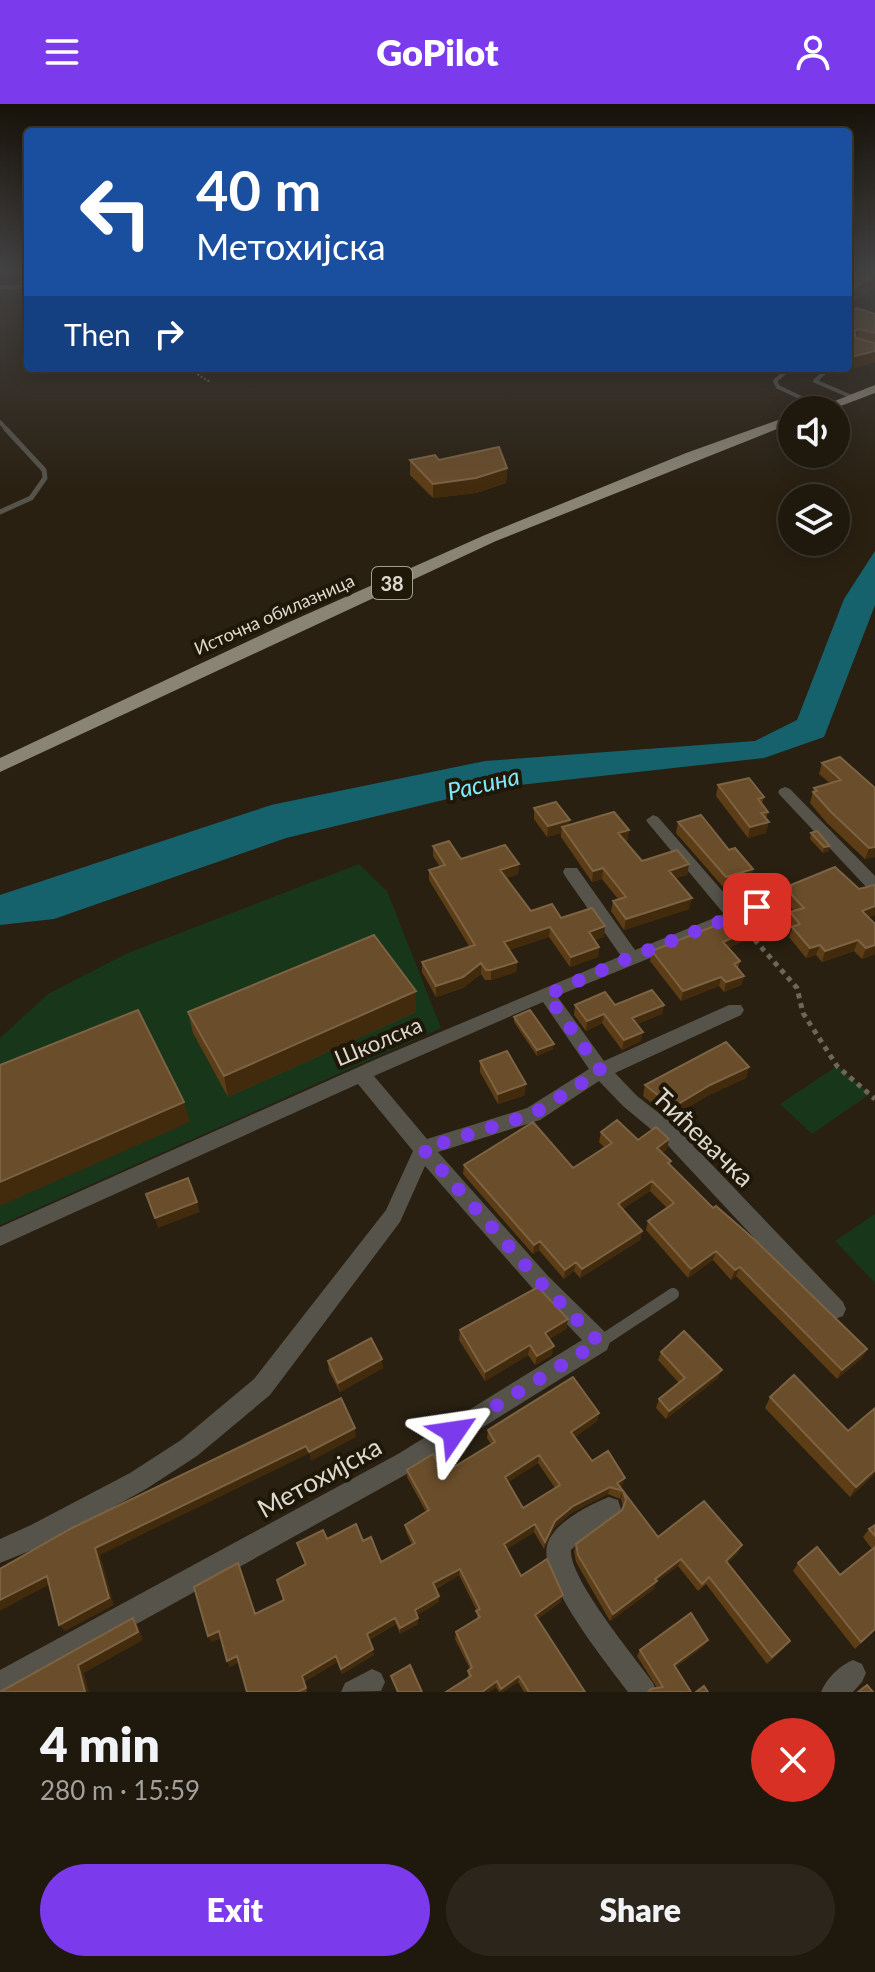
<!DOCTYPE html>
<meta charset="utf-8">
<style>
body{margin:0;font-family:Lato,sans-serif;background:#2c251b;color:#f1f3f6;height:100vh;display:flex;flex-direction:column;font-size:30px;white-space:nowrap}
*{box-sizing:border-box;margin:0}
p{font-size:26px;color:#a1a09d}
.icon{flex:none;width:44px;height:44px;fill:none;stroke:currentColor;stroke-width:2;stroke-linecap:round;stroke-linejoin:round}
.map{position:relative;height:1588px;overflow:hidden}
.sheet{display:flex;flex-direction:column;background:#1f180d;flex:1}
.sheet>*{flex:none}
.banner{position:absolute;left:24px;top:24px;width:828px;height:244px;border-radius:8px;box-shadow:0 4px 20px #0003,0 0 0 2px #3c372e;background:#1a4fa0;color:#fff;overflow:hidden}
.controls{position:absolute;left:778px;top:292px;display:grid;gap:16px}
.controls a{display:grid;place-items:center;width:72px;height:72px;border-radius:50%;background:#1f180d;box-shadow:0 4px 20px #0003,0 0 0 2px #3c372e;font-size:40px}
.pin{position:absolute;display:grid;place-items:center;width:68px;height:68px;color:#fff;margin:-34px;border-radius:16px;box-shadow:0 4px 12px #0006}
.me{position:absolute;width:88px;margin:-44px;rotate:58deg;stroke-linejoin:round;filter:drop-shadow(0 0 6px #0008)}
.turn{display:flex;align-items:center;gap:28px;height:168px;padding:0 40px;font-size:36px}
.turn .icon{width:104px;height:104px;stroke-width:2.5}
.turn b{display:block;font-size:56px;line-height:68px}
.then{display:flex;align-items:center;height:76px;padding:0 40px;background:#0003;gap:16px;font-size:30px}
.round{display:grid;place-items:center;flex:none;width:84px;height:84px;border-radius:42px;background:#2c251b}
.head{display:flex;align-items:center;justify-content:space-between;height:136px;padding:0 40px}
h1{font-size:48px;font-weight:800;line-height:60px}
.cta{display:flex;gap:16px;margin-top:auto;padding:16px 40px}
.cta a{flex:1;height:92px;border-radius:48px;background:#7c3aed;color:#fff;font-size:32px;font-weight:800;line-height:92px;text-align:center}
.cta a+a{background:#2c251b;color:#f1f3f6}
header{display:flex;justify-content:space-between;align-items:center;height:104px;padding:0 40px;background:#7c3aed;color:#fff;font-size:36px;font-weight:800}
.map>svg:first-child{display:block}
</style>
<header><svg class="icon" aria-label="menu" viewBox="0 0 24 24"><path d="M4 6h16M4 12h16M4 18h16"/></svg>GoPilot<svg class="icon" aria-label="person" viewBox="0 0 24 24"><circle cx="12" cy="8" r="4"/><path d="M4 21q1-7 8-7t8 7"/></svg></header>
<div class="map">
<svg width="875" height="1588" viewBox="0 0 875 1588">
<rect width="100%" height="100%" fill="#292011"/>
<path fill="#18371a" d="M359 760 387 787 441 924 0 1121V934L48 890 128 849Z
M837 962 870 990 812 1030 780 1000Z
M875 1110V1179L835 1137Z"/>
<path fill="#15626d" d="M875 447V501L824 633 764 654 493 684 286 734 54 815 0 821V791L271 701 485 657 755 637 797 616 844 495Z"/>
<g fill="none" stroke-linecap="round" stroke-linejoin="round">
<path stroke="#6e6659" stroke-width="2" stroke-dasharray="2 2" stroke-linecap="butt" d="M187 264 210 278"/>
<path stroke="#6e6659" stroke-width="5" stroke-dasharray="5 5" stroke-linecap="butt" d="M748 828 797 884 803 909 837 962 875 995"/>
<path stroke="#56534b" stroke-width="4" d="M790 264 775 277 778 283 823 304
M826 267 815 277 852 293
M0 318 8 327"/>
<path stroke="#56534b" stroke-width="5" d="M0 408 31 394 45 374 44 366 6 325"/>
<path stroke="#56534b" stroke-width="12" d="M600 1238 673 1190"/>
<path fill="#56534b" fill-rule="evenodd" d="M0 181H28V185H0Z
M785 683 790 685 875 772V788L869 786 780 691 778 688 780 685Z
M653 711 658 713 738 805 779 789 787 795 785 799 557 892 604 957 729 901H741L744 906 741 911 615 969 637 992 673 1020 843 1198 846 1205 843 1212 835 1215 827 1212 659 1032 623 1002 599 977 540 1016 438 1048 548 1172 607 1230 610 1238 607 1246 414 1366 14 1588H0V1566L398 1350 582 1236 534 1186 425 1062 400 1118 270 1291 197 1352 146 1385 49 1439 0 1459V1435L31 1421 130 1369 181 1336 254 1275 386 1106 413 1047 358 980 0 1142V1123L381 953 621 852 565 772 563 768 565 764H577L635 846 724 810 648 719 646 716ZM543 898 589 965 527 1004 427 1035 374 972Z
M609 1393 618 1396 621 1405C613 1424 586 1431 571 1446 569 1475 634 1552 653 1579L657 1588H628C607 1560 539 1476 547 1442 552 1419 589 1401 609 1393Z
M853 1556 862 1560 866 1569 862 1578 853 1588H821C827 1574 839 1562 853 1556Z
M372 1565 381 1569 385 1578 381 1587 341 1588 345 1579Z"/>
<path fill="#898474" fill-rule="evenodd" d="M875 281V289L830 306H812Z
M792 311V319L496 437 0 668V654L287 519 485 431 686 349Z"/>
</g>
<path fill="#5d3d16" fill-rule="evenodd" d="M848 209 875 210V258L848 266 841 264H848Z
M410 356H439L507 364 506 379 476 389 433 394 410 371Z
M840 653 875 753 865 755 827 719 810 699 814 684 830 679 819 670 822 659Z
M718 681 764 693 762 700 768 708 766 715V729L748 734 716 692Z
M534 704 569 721 629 726 627 737 625 738 642 757 689 760 687 771 676 774 689 805 624 826 611 807 613 797 618 795 602 775 592 778 561 733V729L547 733 534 715Z
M678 718 729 746 753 765 750 776 724 784 676 729Z
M811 729 829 747 823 749 810 735Z
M433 742 461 755 519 760 518 770 506 774 531 807 561 814 604 833 594 836 599 843 598 853 570 863 549 833 509 846 517 858 516 868 491 876H485L481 870 463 884 436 893 422 868V858L469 842 429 776V766L440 763 433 752Z
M791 781 859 785 875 781V811L868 813 875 820V850L862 855 854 847 822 858 816 851 806 854 789 833 792 825 787 819 790 808 794 807 788 800V792Z
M749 835 728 844 740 857 738 864 744 872 741 881 724 888 719 882 681 897 650 857 652 847Z
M416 887V908L228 993 193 929 188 908Z
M575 901H664L662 910 637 920 641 937 622 946 602 919 586 927 574 911Z
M514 913 553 945 537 952 514 918Z
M480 957 525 991 498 1000 480 968Z
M749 963 746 974 707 992 670 1014 643 992 645 981Z
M601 1028 638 1036 667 1045 662 1049 671 1057 670 1061 713 1104 867 1245 862 1254 837 1275 736 1172 731 1176 713 1156 688 1174 646 1126 648 1117 667 1104 650 1087 622 1105 642 1127 640 1136 580 1174 574 1167 564 1175 539 1146 533 1150 463 1070 464 1061 573 1064 604 1043 599 1038Z
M568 1215 566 1225 549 1235 552 1251 535 1261 528 1251 485 1277 459 1236 460 1226Z
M661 1248 718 1274 666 1315 656 1304 659 1295 679 1279 658 1256Z
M328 1257 383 1264 340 1288 329 1267Z
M770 1293 848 1327 875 1370 850 1393 765 1304Z
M599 1309 597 1317 575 1333 592 1357 622 1382 620 1383 623 1387 620 1395 608 1390 571 1409 554 1424 544 1445 534 1428 507 1445 521 1472 561 1498 537 1515 585 1588H524L518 1578 503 1588H499L496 1583 489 1588H446L468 1573V1567L470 1565 455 1535 456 1528 477 1515V1507L459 1471 436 1485 439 1492V1498L417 1511 418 1520 400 1530 396 1520 369 1536 374 1551 342 1570 337 1558 304 1578 307 1588H247L239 1558 230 1563 221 1534 211 1538 255 1510 284 1497 305 1461 297 1439 327 1435 363 1437 381 1458 412 1441 406 1428 405 1421 426 1408 407 1373V1366L444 1369 491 1340 487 1334 488 1326ZM538 1359 555 1384 523 1404 508 1378Z
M623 1387 658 1433 738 1449 727 1459 784 1544 767 1560 706 1480 698 1487 678 1462 656 1478 654 1485 610 1517 576 1458 574 1447 576 1440 622 1406 623 1403 621 1395Z
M875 1421V1526L855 1545 793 1467 798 1459 840 1471 872 1445 863 1433 869 1425Z
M704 1542 676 1563 691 1588 657 1584 637 1552 640 1546Z"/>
<path fill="#422a0c" d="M875 171V184L848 202V188Z
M859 225 856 237 854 227Z
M875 247V258L848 266 851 253Z
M507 364 506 379 476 389 433 394V380Z
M570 716 568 727 562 723 561 729 547 733 548 722Z
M769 718 766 729 748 734 750 723Z
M629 726 627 737 617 740 618 729Z
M830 742 829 747 823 749 824 743Z
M875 743V753L865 755 869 744Z
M519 760 518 770 500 777V766Z
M689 760 687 771 667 777 669 767Z
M603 764 602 775 592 778 593 767Z
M753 765 750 776 724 784 726 773Z
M692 794 689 805 624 826 626 815Z
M875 802V811L858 817 862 807Z
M605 822 604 833 587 838 589 828Z
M550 823 549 833 503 848 504 838Z
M752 825 749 835 720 848 723 838Z
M858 836 854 847 822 858 825 847Z
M820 841 816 851 806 854 810 844Z
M875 841V850L862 855 866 844Z
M599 843 598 853 570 863 571 853Z
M517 858 516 868 491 876V866Z
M481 859V870L463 884 436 893V882Z
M744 872 741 881 724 888 726 878Z
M721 873 719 882 681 897 683 887Z
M416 887V908L228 993 224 972Z
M664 901 662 910 630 923 632 914Z
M604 910 602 919 586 927 587 917Z
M643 928 641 937 622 946 624 936Z
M554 940 553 945 537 952V946Z
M749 963 746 974 707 992 670 1014 673 1003 710 981Z
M526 980 525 991 498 1000V990Z
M184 998 190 1018 0 1102V1078Z
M669 1035 667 1045 655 1054 657 1044Z
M652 1077 650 1087 616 1110 618 1100Z
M197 1098 200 1108 158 1124 155 1114Z
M642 1127 640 1136 580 1174 582 1165Z
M540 1137 539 1146 533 1150 534 1141Z
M716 1147 713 1156 688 1174 691 1165Z
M576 1158 574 1167 564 1175 565 1166Z
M740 1163 736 1172 731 1176 735 1166Z
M568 1215 566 1225 544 1239 545 1229Z
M530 1241 528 1251 485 1277V1268Z
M554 1242 552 1251 535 1261 537 1252Z
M867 1245 862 1254 837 1275 842 1266Z
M382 1255 383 1264 340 1288 338 1279Z
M722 1266 718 1274 666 1315 669 1307Z
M599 1309 597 1317 570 1336 571 1328Z
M355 1324 356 1333 311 1357 309 1348Z
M306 1342 308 1350 100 1451 114 1501 65 1527 59 1521 95 1444Z
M539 1351 538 1359 504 1381 505 1373Z
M875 1366V1370L850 1393 856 1383Z
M625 1374 622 1382 617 1385V1379Z
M610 1383 608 1390 571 1409 554 1424 544 1445 545 1438 555 1417 573 1402Z
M535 1420 534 1428 504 1447V1440Z
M742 1441 738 1449 722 1465 726 1457Z
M681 1455 678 1462 656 1478 654 1485 610 1517 613 1510 655 1475Z
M460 1465 459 1471 433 1486V1479Z
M47 1472 52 1479 0 1507V1496Z
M563 1491 561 1498 533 1517 535 1511Z
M439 1492V1498L415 1512V1506Z
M133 1514 138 1522 143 1536 84 1569 89 1588H85L78 1561Z
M395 1514 396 1520 368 1536 367 1530Z
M418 1514V1520L400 1530V1524Z
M219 1527 222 1533 211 1538 208 1532Z
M708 1536 704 1542 671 1567 674 1561Z
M373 1545 374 1551 342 1570 341 1565Z
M237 1552 239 1558 230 1563 227 1557Z
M336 1552 337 1558 304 1578 302 1572Z
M519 1572 518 1578 503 1588H500L501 1585Z
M497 1577 496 1583 489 1588H482Z"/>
<path fill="#6a4d2a" stroke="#7c6343" stroke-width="2" fill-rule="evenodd" d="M848 165H875V171L848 188Z
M856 204 875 210V229L859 225 854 227 856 234 875 239V247L851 253 848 252V209Z
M499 343 507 364 476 374 433 380 410 356 435 351 439 356Z
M840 653 875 684V743L869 744 831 708 813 688 817 687 814 684 841 676 822 659Z
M749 674 764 693 758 695 768 708 761 709 769 718 750 723 718 681Z
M556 698 570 716 548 722 534 704Z
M614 708 629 726 618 729 642 757 677 746 689 760 669 767 692 794 626 815 613 797 626 793 603 764 593 767 562 723Z
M701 711 729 746 735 744 753 765 726 773 678 718Z
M817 727 830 742 824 743 811 729Z
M449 737 461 755 505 741 519 760 500 766 531 807 552 800 561 814 592 804 605 822 589 828 599 843 571 853 550 823 504 838 517 858 491 866H486L481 859 463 873 436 882 422 858 475 841 429 766 445 761 433 742Z
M835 763 859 785 875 781V802L862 807 875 820V841L866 844 858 836 825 847 820 841 810 844 792 823 800 820 790 808 804 804 791 790V781Z
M739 812 752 825 723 838 740 857 734 860 744 872 726 878 721 873 683 887 652 847Z
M374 831 416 887 224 972 188 908Z
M652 886 664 901 632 914 643 928 624 936 604 910 587 917 575 901 605 888 615 901Z
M138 906 184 998 0 1078V961Z
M530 906 554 940 537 946 514 913Z
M726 938 749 963 710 981 673 1003 645 981Z
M507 947 526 980 498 990 480 957Z
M617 1016 638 1036 656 1023 669 1035 657 1044 671 1057 668 1059 713 1104 716 1102 755 1136 867 1245 842 1266 740 1163 735 1166 716 1147 691 1165 648 1117 674 1099 652 1077 618 1100 642 1127 582 1165 576 1158 565 1166 540 1137 534 1141 464 1061 533 1018 573 1064 612 1039 601 1028Z
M188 1074 197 1098 155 1114 146 1090Z
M538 1183 568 1215 545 1229 554 1242 537 1252 530 1241 485 1268 460 1226Z
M684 1227 722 1266 669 1307 659 1295 685 1274 661 1248Z
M371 1234 382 1255 338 1279 328 1257Z
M794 1271 848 1327 875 1304V1366L856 1383 770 1293Z
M573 1273 599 1309 571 1328 592 1357 608 1347 625 1374 617 1379 623 1387 610 1383 573 1402 555 1417 545 1438 535 1420 504 1440 521 1472 547 1455 563 1491 535 1511 585 1588H529L519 1572 501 1585 497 1577 482 1588H446L471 1572 468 1567 472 1563 456 1528 480 1513 476 1507 480 1505 460 1465 433 1479 439 1492 415 1506 418 1514 400 1524 395 1514 367 1530 373 1545 341 1565 336 1552 302 1572 306 1584 297 1588H247L237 1552 227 1557 219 1527 208 1532 194 1483 238 1459 255 1510 284 1496 277 1476 306 1460 297 1439 323 1426 327 1435 356 1420 363 1437 371 1433 381 1458 415 1439 405 1421 429 1406 407 1366 433 1350 444 1369 495 1338 488 1326ZM539 1351 560 1381 523 1404 505 1373Z
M341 1294 355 1324 309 1348 306 1342 95 1444 109 1494 59 1521 47 1472 0 1496V1465L72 1424Z
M623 1387 658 1433 704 1397 742 1441 726 1457 790 1537 772 1553 709 1473 702 1480 681 1455 655 1475 657 1477 613 1510 578 1451 576 1440 622 1406 626 1396Z
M875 1421V1432L869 1425Z
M817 1443 840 1471 875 1443V1525L861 1538 798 1459Z
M691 1509 708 1536 674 1561 691 1588H648L651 1585 663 1583 640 1546Z
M133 1514 138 1528 78 1561 85 1588H0Z
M410 1561 422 1588H398L391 1572Z
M867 1581 873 1588H858Z
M704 1582 708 1588H696Z"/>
<linearGradient id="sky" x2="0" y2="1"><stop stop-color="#171209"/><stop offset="0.43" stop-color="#434243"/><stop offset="1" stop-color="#434243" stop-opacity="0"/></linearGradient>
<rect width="875" height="387" fill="url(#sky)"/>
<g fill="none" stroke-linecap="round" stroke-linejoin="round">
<path stroke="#7c3aed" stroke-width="14" stroke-dasharray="0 25.2" d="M454 1328 599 1238 541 1179 423 1045 533 1010 601 967 547 891 631 853 757 803"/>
</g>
<g text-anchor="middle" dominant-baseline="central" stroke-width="8" stroke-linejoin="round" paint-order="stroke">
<g font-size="18" fill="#ddd8ce" stroke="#1f1708">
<text transform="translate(274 510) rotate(-24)">Источна обилазница</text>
</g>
<rect fill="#1f1708" stroke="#a49e93" stroke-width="2" x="372" y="463" width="40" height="32" rx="6"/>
<g font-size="20" font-weight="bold" fill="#ddd8ce">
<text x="392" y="479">38</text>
</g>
<g font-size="22" fill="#ddd8ce" stroke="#1f1708">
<text transform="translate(378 937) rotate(-23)">Школска</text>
</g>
<g font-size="24" font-style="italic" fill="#7ee9fb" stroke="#1f1708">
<text transform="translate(483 679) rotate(-13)">Расина</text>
</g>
<g font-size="26" fill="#ddd8ce" stroke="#1f1708">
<text transform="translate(704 1033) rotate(44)">Ћићевачка</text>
<text transform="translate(319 1373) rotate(-29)">Метохијска</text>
</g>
</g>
</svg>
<div class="controls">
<a><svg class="icon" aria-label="sound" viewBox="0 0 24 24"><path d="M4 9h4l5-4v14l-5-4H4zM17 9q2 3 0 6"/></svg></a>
<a><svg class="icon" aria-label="layers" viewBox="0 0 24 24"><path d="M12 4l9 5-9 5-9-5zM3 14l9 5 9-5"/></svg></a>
</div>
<div class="pin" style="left:757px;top:803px;background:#d93025"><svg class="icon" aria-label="arrive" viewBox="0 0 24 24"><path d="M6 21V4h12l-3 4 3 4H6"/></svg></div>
<svg class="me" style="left:454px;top:1328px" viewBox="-20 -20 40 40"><path d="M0-17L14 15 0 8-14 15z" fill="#7c3aed" stroke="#fff" stroke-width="4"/></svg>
<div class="banner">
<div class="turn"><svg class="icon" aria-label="left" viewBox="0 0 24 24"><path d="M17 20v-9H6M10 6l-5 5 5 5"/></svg><div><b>40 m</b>Метохијска</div></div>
<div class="then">Then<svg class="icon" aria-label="right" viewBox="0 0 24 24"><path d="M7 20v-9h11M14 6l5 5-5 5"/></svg></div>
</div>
</div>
<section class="sheet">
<div class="head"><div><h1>4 min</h1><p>280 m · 15:59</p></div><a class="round" style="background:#d93025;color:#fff"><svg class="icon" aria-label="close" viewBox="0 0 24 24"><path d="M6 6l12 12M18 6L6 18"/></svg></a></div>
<div class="cta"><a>Exit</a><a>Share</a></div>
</section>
